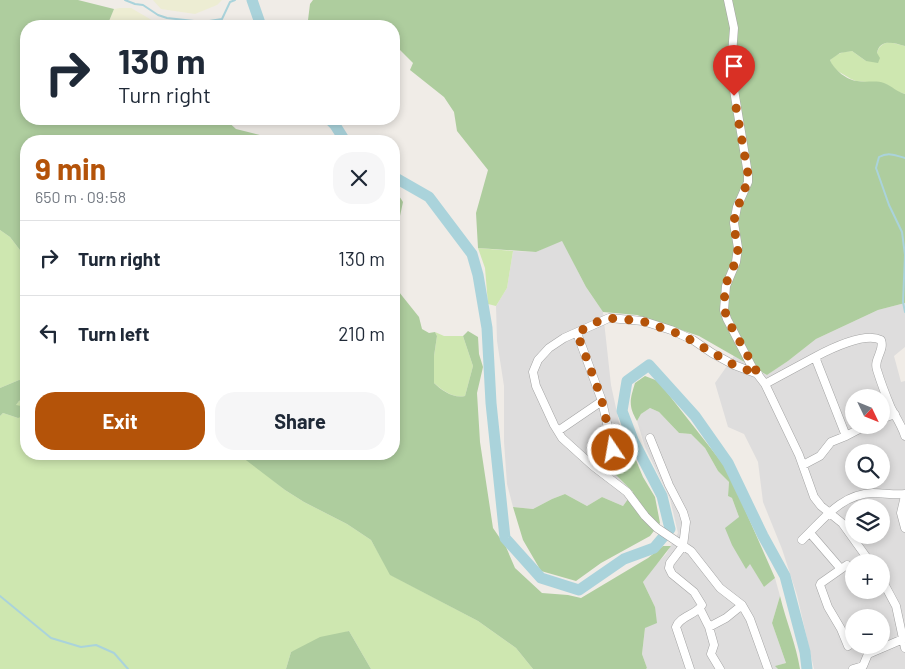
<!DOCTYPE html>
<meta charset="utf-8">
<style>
body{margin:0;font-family:Barlow,sans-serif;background:#f6f6f7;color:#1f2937;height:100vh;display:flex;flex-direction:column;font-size:19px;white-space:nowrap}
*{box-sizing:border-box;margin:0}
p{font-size:16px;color:#747a83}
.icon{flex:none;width:28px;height:28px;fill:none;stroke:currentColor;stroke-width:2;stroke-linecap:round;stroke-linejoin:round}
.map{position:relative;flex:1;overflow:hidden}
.drawer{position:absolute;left:20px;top:135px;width:380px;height:325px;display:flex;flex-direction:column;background:#fff;border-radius:20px;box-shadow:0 2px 8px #0003}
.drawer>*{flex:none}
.top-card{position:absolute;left:20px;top:20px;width:380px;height:105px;border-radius:20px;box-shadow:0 2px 8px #0003;background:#fff;color:#1f2937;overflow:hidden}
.needle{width:32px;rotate:133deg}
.buttons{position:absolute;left:845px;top:389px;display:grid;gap:10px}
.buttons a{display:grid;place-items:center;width:45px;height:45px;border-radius:50%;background:#fff;box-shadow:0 2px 8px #0003;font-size:25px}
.pin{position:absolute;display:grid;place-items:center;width:42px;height:42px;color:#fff;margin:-51px -21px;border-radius:50% 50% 50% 0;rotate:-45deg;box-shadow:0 0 5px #0007}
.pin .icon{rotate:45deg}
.me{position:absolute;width:55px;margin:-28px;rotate:348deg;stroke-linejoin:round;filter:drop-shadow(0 0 4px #0008)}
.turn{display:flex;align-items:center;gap:18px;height:105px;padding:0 15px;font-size:22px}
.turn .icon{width:65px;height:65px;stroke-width:2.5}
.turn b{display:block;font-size:35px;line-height:42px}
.round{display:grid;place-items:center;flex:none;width:52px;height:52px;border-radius:20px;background:#f6f6f7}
.summary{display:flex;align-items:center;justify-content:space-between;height:85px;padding:0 15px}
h1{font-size:30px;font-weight:700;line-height:38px;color:#b45309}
.primary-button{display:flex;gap:10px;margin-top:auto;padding:10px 15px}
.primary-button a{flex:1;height:58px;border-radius:20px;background:#b45309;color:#fff;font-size:20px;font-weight:700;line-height:58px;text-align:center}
.primary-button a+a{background:#f6f6f7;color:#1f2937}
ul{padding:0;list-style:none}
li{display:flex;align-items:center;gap:15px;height:75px;padding:0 15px;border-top:1px solid #e0e1e3}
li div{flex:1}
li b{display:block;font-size:19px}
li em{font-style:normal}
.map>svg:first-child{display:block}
</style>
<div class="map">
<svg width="905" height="669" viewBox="0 0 905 669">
<rect width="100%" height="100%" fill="#f0ece7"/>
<path fill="#dedddd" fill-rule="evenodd" d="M562 240 586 287 603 312 611 385 624 445 622 461 614 473 633 492 623 506 602 497 587 506 565 494 552 499 533 509 513 507 507 484 504 442V386L497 341 496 306 507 288 513 251 536 252Z
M905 303V347L894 356 901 382 905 381V669H814L797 595 782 549 763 502 758 462 744 434 728 427 715 383 734 356 767 375 788 361 816 339 878 310ZM854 398H881V425H854ZM854 452H881V480H854ZM854 508H881V535H854ZM854 562H881V590H854ZM854 618H881V645H854Z
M650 408 659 412 679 433 691 434 705 448 718 471 729 482 728 496 732 498 739 517 746 568 750 563 764 587 775 578 780 596 772 623 786 663 776 666 778 669H646L647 668 642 654 645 628 655 607 643 582 655 565 666 554 678 533 670 499 645 447 637 421 641 414Z"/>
<path fill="#ededd3" d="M153 0H222L217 5 195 14 161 9Z
M120 8H131L162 26H107L114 9Z"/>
<path fill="#cee7b0" d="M889 42 905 46V94L896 91 886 84 856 81 851 79 836 70 832 65 830 60C837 54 843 51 852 51L866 61 877 53C879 46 882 44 889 42Z
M0 230 10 237 26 258V381L19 380 0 388Z
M478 248 513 251 507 288 496 306 488 304 485 268Z
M435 332 444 336H463L473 366 465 396C454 399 442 390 434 383V356L437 336Z
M26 398V454H238L243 456 285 490 304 502 347 524 371 540 391 575 478 621 516 648 533 669H371L349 631 291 652 286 669H0V416L3 413 18 418 15 406 19 401Z"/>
<path fill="#aecd9e" d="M0 0H78L114 9 107 26H26V119H225L236 129 283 141H26V258L10 237 0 230Z
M313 0H905V46C894 43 880 38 877 53L880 58 878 63 866 61 852 51 840 53 830 60C834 70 847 80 857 81 866 83 876 80 884 83 892 86 897 92 905 94V303L878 310 816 339 788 361 767 375 699 336 637 315 603 312 586 287 562 241 536 252 478 248 476 213 488 170 457 131 454 112 444 97 410 70 413 63 394 44V26H314L308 20 310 4Z
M394 188 403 202 394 244Z
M394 274 399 292 419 317 422 329 429 333 435 332 437 336 434 356V383C441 390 454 399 465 396L473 366 463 336 468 331 478 337 479 354 483 367 477 393 480 442 493 528 506 547 515 568 542 593 568 595 581 598 648 558 663 546H671L643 582 655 607 657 623 645 628 642 654 647 668 646 669H533L516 648 478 621 390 575 371 540 347 524 304 502 285 490 238 454H394Z
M645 376 658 381 727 469 775 578 764 587 750 564 746 569 732 545 725 528 739 517 732 498 728 496 729 482 718 471 705 448 691 434 679 433 659 412 650 408 641 414 637 421C628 405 630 400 635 383Z
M19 380 26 381V398L19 401 16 405 21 406 25 410 23 416 18 418 3 413 0 416V388Z
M621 424 643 477 655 497 660 523 650 536 601 563 576 581 541 571 523 540 513 507 533 509 552 499 565 494 587 506 602 497 623 506 633 492 614 473C627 455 624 446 621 424Z
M780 596C786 621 796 644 800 669H778L775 666 786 663 772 623Z
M349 631 371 669H286L291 652 320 637Z"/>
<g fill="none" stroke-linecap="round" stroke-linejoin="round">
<path stroke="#aad3db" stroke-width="2" d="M125 0 135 4 143 5 158 15 167 18 203 22 222 19 230 2 235 0
M905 158C895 155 888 152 879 157L876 168 889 205 902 232 905 255
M905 255 903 302 905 312
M0 596 51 638 81 647 96 645 114 653 128 669"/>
<path stroke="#aad3db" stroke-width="11" d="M252 0 261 26
M329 119 335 125 345 141
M394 177 429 197 472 254 478 275 487 328 491 403 505 538 541 578 579 590 624 559 654 548 670 529 662 496 633 440 622 411 627 381 649 365 695 416 728 463 763 536 785 576 805 652 807 669"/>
<defs>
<path id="minor" d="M728 0 734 28 731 68 733 84 748 174V182L737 207 734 223 738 248 736 262 726 286 724 310 727 319 752 367 765 384 799 455 814 497 821 506 842 523 870 562
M815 357C830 349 865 332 881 340 885 351 873 359 877 370 881 383 886 396 891 408 896 417 902 426 905 436
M758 374 734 365 712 353 693 340 671 330 643 321 609 318 564 338 549 348 538 360 533 372 536 386 554 425 562 438 593 466 627 492 645 516 657 528 691 551 720 588 742 605 750 619 768 669
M765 384 815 357 846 436 867 425
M881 419 895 414
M558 431 602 401 577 333
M650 438 669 485 683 512 686 522 683 546 670 563 669 568 672 574 694 592 702 605C696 615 680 616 676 627L690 669
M803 465 820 456 831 442 846 436
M593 466 613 450 602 401
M905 496 901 513 905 528
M810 533 841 569 847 565
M802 540C824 519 841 494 873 493 884 493 894 495 905 494
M841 569 821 583 820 585 828 607 841 629 848 646
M881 578 896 606 905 648
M700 609 709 627 726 618 742 605
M709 627 714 645 711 654 720 669
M853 669 863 666 868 654 903 639"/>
</defs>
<use href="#minor" stroke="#a4a4a4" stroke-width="9"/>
<use href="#minor" stroke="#fff" stroke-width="8"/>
</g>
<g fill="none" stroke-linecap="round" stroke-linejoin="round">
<path stroke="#b45309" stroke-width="9" stroke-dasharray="0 16.2" d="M613 450 601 397 577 333 594 323 608 318 642 321 682 335 734 365 758 374 727 319C723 306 724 291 728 278 731 270 736 264 737 256 740 242 733 234 734 222 736 205 747 191 748 174L734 96"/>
</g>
</svg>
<div class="buttons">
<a><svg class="needle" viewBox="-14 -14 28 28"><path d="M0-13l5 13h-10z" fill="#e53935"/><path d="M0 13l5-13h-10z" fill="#747a83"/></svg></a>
<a><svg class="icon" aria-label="search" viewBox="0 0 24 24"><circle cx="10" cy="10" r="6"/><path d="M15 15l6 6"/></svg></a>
<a><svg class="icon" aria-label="layers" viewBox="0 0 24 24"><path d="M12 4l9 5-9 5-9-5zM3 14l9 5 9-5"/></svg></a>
<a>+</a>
<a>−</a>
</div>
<div class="pin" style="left:734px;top:96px;background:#d93025"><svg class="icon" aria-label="arrive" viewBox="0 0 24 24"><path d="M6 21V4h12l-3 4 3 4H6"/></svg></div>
<svg class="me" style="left:613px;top:450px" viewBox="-20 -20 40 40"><circle r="17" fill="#b45309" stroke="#fff" stroke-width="3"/><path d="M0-11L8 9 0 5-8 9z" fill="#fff"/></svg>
<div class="top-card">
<div class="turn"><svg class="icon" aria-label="right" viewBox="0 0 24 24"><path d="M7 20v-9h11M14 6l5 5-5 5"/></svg><div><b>130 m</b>Turn right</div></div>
</div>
<section class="drawer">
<div class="summary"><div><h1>9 min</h1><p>650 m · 09:58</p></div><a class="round"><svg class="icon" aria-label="close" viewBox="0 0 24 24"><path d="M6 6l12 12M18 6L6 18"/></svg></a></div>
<ul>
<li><svg class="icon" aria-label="right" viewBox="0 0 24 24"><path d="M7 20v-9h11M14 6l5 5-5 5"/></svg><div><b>Turn right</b></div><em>130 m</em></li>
<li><svg class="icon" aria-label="left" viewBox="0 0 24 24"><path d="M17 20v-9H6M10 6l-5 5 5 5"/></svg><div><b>Turn left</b></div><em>210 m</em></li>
</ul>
<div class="primary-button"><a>Exit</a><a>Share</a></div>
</section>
</div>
